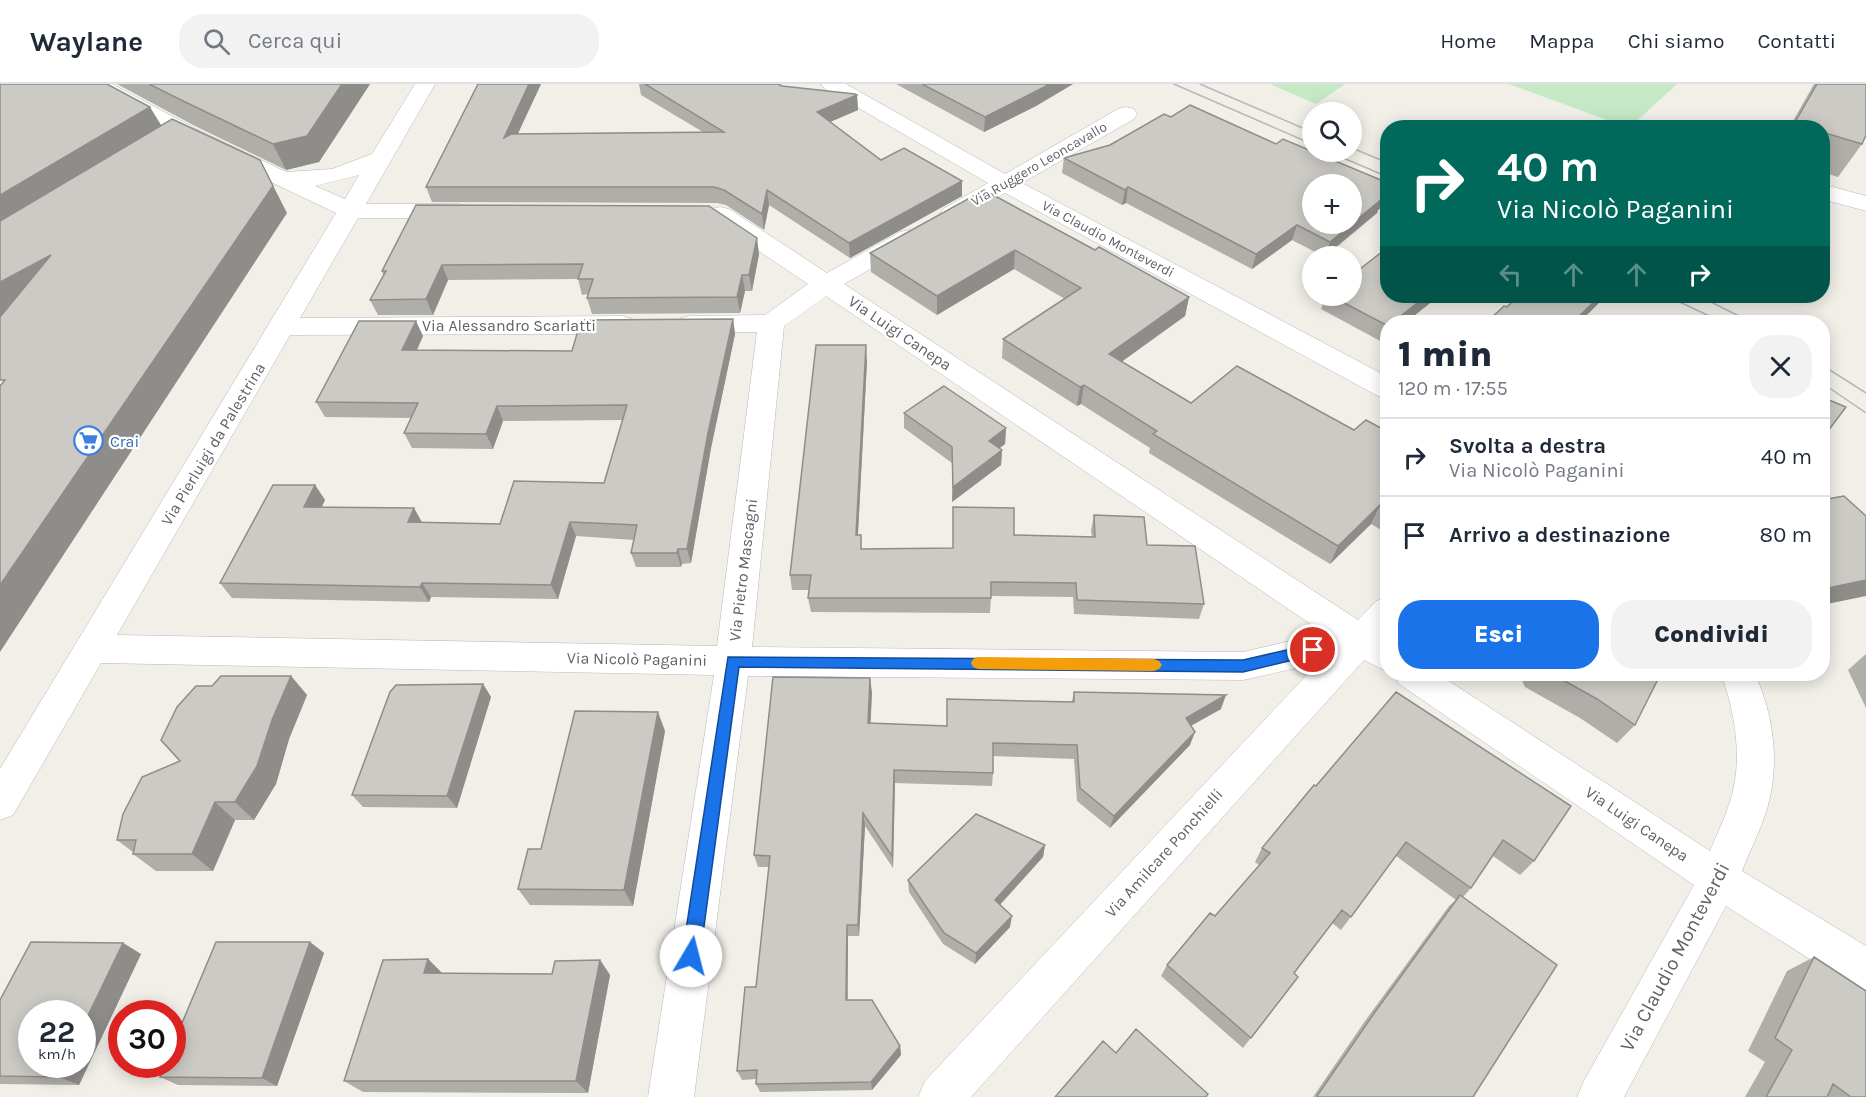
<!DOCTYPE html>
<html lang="it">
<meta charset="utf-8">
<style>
body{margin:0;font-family:Karla,sans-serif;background:#f2f2f3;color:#1f2937;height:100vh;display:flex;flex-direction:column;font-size:22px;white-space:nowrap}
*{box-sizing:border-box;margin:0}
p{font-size:20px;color:#747a83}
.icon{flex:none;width:33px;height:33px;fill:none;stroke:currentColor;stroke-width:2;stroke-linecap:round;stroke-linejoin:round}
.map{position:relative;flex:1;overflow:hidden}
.sheet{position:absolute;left:1380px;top:231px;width:450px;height:366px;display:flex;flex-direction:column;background:#fff;border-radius:24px;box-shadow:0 3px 15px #0003}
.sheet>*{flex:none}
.hud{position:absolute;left:1380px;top:36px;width:450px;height:183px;border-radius:24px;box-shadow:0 3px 15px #0003;background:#00695c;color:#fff;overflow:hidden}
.tools{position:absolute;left:1302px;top:18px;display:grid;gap:12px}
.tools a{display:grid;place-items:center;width:60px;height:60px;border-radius:50%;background:#fff;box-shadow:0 3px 15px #0003;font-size:30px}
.speed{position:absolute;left:18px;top:916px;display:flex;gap:12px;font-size:30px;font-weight:700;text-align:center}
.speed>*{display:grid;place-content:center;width:78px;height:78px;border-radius:50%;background:#fff;box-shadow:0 3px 15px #0003;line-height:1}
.speed small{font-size:15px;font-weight:400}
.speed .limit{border:9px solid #d22;background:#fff;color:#111}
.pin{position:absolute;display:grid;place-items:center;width:51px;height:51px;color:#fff;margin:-26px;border:3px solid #fff;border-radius:50%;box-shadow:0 2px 6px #0007}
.me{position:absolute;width:66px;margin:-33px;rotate:8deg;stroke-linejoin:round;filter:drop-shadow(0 0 4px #0008)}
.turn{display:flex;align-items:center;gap:21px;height:126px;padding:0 18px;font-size:27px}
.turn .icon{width:78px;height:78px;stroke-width:2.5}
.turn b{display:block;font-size:42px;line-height:51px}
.lanes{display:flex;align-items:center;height:57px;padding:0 18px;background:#0003;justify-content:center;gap:30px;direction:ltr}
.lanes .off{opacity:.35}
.round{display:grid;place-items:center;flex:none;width:63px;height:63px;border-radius:24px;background:#f2f2f3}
.summary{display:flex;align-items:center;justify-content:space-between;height:102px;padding:0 18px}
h1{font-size:36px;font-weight:800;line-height:45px}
.primary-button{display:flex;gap:12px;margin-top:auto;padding:12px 18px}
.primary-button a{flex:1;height:69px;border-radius:24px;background:#1a73e8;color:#fff;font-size:24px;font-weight:800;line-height:69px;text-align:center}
.primary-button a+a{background:#f2f2f3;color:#1f2937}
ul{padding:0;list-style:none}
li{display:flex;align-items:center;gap:18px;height:78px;padding:0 18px;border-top:2px solid #e0e1e3}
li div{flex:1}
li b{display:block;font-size:22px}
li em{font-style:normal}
header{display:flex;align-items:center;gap:36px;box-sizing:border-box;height:84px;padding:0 30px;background:#fff;border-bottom:2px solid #e0e1e3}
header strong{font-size:28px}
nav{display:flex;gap:33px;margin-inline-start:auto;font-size:21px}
.search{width:420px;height:54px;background:#f2f2f3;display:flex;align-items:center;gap:15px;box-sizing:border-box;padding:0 21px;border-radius:24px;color:#747a83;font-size:22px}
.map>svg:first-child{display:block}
</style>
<header>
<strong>Waylane</strong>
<div class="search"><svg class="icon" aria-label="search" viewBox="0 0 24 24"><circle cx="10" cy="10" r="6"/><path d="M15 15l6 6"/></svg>Cerca qui</div>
<nav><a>Home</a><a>Mappa</a><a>Chi siamo</a><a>Contatti</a></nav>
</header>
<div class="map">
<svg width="1866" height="1013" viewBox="0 0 1866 1013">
<rect width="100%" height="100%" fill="#f1efe8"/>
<path fill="#c5e8c5" d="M1270 0H1345L1316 20Z
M1509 0H1677L1629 44Z"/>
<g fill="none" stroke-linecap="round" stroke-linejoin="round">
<defs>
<path id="minor" d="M86 0H112L194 44 286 88 332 85 372 70 415 0H435L366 120H458L466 122 470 127 466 132 458 134H358L300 234 623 232 632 235 636 241 632 247 623 250 290 251 117 551 717 562 757 248H690L681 246 677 240 681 234 690 232 765 231 808 200 711 135 708 130 711 125 720 123 729 125 827 189 900 148 909 146 918 148 921 153 918 158 844 200 1358 536 1376 517 1388 513V549L1384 553 1388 556V588L1364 576 971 1013H918L925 997 1318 579 1243 596 748 592 694 1013H648L714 591 101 579 13 731 0 736V685L336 129 178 54 89 4ZM359 91 345 115 315 102ZM826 212 1324 549 1243 568 752 563 784 242Z
M821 0H846L1005 90 1118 25 1126 23 1134 25 1137 30 1134 35 1022 99 1388 293V314L1378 312 1005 109C988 119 964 140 943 135L940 130 943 125 988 99 824 4Z
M1822 100 1866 112V127L1822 115Z
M1394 590H1438L1710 767C1717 750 1726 732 1731 714 1743 676 1735 627 1721 590H1755C1772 628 1779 671 1770 713 1765 738 1751 763 1742 787L1866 862V907L1851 901 1726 822 1624 1013H1577L1584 997 1694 801 1399 600Z"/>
</defs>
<use href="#minor" stroke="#b5b8bc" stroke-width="1"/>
<use href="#minor" fill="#fff" fill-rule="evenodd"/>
<path stroke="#b6b7b8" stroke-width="1.5" d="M1174 0 1312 60
M1200 0 1312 48
M1352 64 1388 79
M1329 68 1388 93
M1667 212 1722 238
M1699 212 1751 238
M1822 281 1866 309
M1822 299 1866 329"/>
</g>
<path fill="#afaea9" d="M117 0H370L319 78 286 86 195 42Z
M478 0H541L517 50 703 48 641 11 639 0H778L782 2 857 11 858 26 830 38 881 76 962 97V112L850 174 769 121 764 146 726 121 717 119 432 118 426 103Z
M896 0H1073L1036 22 984 48Z
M1814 0H1866L1862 60 1838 93 1822 88V44H1789Z
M1171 33 1276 60 1388 99V118L1378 126 1377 129 1326 172H1323L1292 156 1252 185 1126 119 1122 121 1062 89 1064 74 1110 61Z
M984 106 1095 166 1189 213 1185 232 1121 278 1191 319 1354 346 1388 348V450L1371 440 1330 480 1149 369 1150 364 1081 320 1077 322 1002 274 1003 255 1065 215 1014 185 937 231 871 188 870 169Z
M416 121 759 170 752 207H745L740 229 592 230 587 214 588 210 582 211 578 195 448 196 433 231H378L370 216 383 191 382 187Z
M1326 212H1439L1406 238H1388V253L1382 258 1321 225Z
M733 235 735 250 711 364 691 479 682 480 681 483H636L631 469 634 456 576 452 558 515 431 513 429 518 232 514 220 499 315 401 325 416 322 423 414 424 422 438 500 440 604 399 622 336 503 337 493 365 412 364 404 349 411 334 325 333 316 318 423 252 417 266 572 267Z
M867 277 858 451 862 465 953 464V423L1014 451 1092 453 1091 446 1094 431 1147 461 1204 520 1199 535 1074 530 1073 513 991 512 990 529 811 528 808 514 809 506H792L790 491Z
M904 329 1006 344 1005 360 1000 364 1002 366 1001 381 952 418V379L904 344Z
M1822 416 1866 432 1822 521Z
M1866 570V624L1848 586Z
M1519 590H1655L1635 641 1617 659 1580 634 1525 603Z
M291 592 307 611 289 655 276 700 254 736H235L213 787H156L133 770V768L117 756 180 677 212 602Z
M483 600 491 613 457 724 363 723 352 711Z
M872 608 870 639 947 642 1072 617 1074 608 1221 625 1191 642 1190 661 1110 744 1077 717 1074 675 993 672V689L992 702 895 699 893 784 865 742 859 852H848V916L900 962 901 971 872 1006 760 1008 756 1000V995L742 996 737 987 756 903 769 783H758L754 771Z
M1396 608 1534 777 1520 791 1493 772 1471 804 1463 813 1473 1013H1313L1365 937 1449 822 1456 816 1396 772 1341 846 1332 839 1294 889 1298 893 1243 964 1161 892 1167 881 1215 832 1259 781 1255 778 1262 764 1316 702Z
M665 647 633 822 530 821 518 805 541 765Z
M1045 761 1043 773 1000 821 1010 843 975 880 943 860 909 808 908 796Z
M310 858 324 869 277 1002 178 1001 160 993Z
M123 859 141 870 79 1001 0 1000V916Z
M1814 873 1866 1013H1745L1765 978 1748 967 1787 887Z
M428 875 442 889 552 890 600 876 610 891 588 1009 363 1008 344 997Z"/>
<path fill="#8f8d8a" d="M342 0H370L319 78 286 86 273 60Z
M529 0H541L509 69 504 54Z
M1050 0H1073L1036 22 984 48 985 33Z
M857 11 858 26 818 43 817 28Z
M150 23 166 49 0 149V111Z
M260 76 287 129 0 568V501Z
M962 97V112L850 174 849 159Z
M1128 103 1126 119 1122 121 1125 106Z
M767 106 769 121 764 146 762 130Z
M1388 108V118L1378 126 1377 129 1325 172 1330 158Z
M1297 141 1292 156 1252 185 1256 170Z
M757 154 759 170 752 207 749 191Z
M1015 166 1014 185 937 231V212Z
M51 171 0 237V198Z
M442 181 448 196 433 231 426 215Z
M742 191 745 207 740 229 737 213Z
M1426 212H1439L1406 238H1393Z
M1600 212H1605L1603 215 1580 238H1573Z
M1189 213 1185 232 1106 289 1109 270Z
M733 235 735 250 711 364 691 479 687 465 708 349Z
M416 237 423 252 410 281 402 266Z
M1388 245V253L1382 258Z
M866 261 867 277 857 466 856 451Z
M1084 301 1081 320 1077 322 1080 303Z
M497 322 503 337 493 365 486 350Z
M1006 344 1005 360 988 372 989 357Z
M1002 366 1001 381 952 418 953 403Z
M315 401 325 416 314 438 304 423Z
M1380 421 1371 440 1330 480 1338 462Z
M414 424 422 439 408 438Z
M570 438 576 452 558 515 551 501Z
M678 465 682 480 681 483 677 469Z
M1866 496V512L1822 521V510L1828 504Z
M422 499 431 513 429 518 420 503Z
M291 592 307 611 289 655 276 700 254 736 235 718Z
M870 594 872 608 870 653 868 639Z
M483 600 491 613 457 724 447 712Z
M1226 611 1221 625 1181 647 1186 634Z
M658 628 665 647 633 822 624 806Z
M1195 648 1190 661 1110 744 1114 732Z
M894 686 895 699 893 784 892 772Z
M215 718 235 736 213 787 192 770Z
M863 729 865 742 859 852 858 841Z
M1045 761 1043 773 994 827 995 816Z
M1012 832 1010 843 975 880 976 869Z
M847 841 848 852 847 926 846 916Z
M310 858 324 869 277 1002 262 994Z
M123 859 141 870 79 1001 59 993 65 981H82V944Z
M428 875 443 890 424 889Z
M600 876 610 891 588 1009 576 997Z
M900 962 901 971 872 1006 871 998Z"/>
<path fill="#cccac5" stroke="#8f8d8a" stroke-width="1.5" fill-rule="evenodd" d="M0 0H107L150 23 0 111Z
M149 0H342L307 52 273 60 181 16Z
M478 0H529L504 54 511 50 724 48 645 0H778L782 2 855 10 857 11 817 28 881 76 904 64 962 97 849 159 767 106 762 130 724 106 714 103H426Z
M922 0H1050L985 33Z
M1817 0H1866V51L1862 60 1822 48V44H1806L1794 40Z
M1190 21 1276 60 1283 55 1388 99V108L1381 113 1383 114 1330 158 1297 141 1256 170 1128 103 1125 106 1064 74 1110 61 1164 30 1171 33ZM1312 100H1352V140H1312Z
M172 35 260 76 273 102 0 501V302L5 296H0V233L51 171 0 198V137Z
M984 106 1095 166 1099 163 1189 213 1109 270 1191 319 1237 282 1354 346 1366 336 1388 348V426L1380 421 1338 462 1153 350 1157 347 1084 301 1080 303 1003 255 1081 204 1015 166 937 212 870 169Z
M416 121 709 122 757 154 749 191H742L737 213 587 214 593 195H578L583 180 442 181 426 215 370 216 386 187H382Z
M1387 164 1388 212H1426L1393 238H1388V242L1331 212H1352V191Z
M1518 212H1600L1573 238H1487L1504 222 1507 223Z
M733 235 708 349 687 465H678L677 469H631L637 441 570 438 551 501 422 499 420 503 220 499 273 401H315L304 423 414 424 408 438 500 440 514 397 604 399 627 321 497 322 486 350 404 349 418 319 316 318 359 237H416L402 266 572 267 581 236Z
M816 261H866L856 451H861V465L953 464V423L1014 424V451L1095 453 1094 431 1144 433 1147 461 1195 462 1204 520 1077 516 1076 499 991 498V514H808L811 491H790Z
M944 302 1006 344 989 357 1002 366 953 403 952 363 904 329Z
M1822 313 1846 323 1822 355Z
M1844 412 1866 432V496L1828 504 1823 499H1822V416Z
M1552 590H1655L1658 595 1635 641 1597 615Z
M221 592H291L272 636 257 682 235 718H215L192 770H133L136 756H117L123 730 142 693 180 677 161 656 177 623 196 602H212Z
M773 593 870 594 868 639 947 642V615L1074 618V608L1226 611 1186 634 1195 648 1114 732 1080 704 1077 661 993 659V689L894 686 892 772 863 729 858 841H847L846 916H872L900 962 871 998 756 1000 757 986 737 987 745 903H756L770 772 754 771Z
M483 600 447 712 352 711 390 608 396 601Z
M1396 608 1571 722 1534 777 1503 756 1471 804 1406 758 1351 833 1342 826 1294 889 1298 893 1251 954 1167 881 1210 829 1215 832 1270 769 1262 764 1314 701 1316 702Z
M575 627 658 628 624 806 518 805 528 765H541Z
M976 730 1045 761 995 816 1012 832 976 869 944 849 908 796Z
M1460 811 1557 881 1473 1013H1319L1317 1012 1375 928Z
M31 858 123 859 82 944V930H32V981H65L59 993 0 992V916Z
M216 858H310L262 994 160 993 165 981H172V963Z
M1814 873 1866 907V1013H1851L1833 1000 1827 1013H1766L1792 966 1775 954Z
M428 875 424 889 552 890 555 877 600 876 576 997H344L383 876Z
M1136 945 1208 1010 1206 1013H1055L1103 957 1116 969Z"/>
<path fill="#1a73e8" stroke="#114b97" stroke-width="1.5" d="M1313 560 1318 562 1320 566 1318 570 1243 588 739 583 700 872 697 878 691 880 685 878 682 872 728 573 1243 576Z"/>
<path fill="#f59e0b" d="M978 573 1154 575 1159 577 1162 581 1159 585 1154 587 978 585 973 583 971 579 973 575Z"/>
<defs>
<symbol id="supermarket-ring" viewBox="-11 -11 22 22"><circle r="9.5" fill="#fff" stroke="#3f7fe0" stroke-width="1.5"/><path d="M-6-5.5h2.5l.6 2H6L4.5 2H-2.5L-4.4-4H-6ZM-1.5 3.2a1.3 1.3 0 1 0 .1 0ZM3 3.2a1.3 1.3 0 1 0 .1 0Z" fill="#3f7fe0"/></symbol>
</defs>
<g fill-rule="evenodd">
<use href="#supermarket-ring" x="72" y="340" width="33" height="33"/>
</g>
<g text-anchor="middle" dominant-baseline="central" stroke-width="4.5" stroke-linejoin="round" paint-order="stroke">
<g font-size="14" fill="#5f6368" stroke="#fff">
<text transform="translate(1039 80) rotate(-30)">Via Ruggero Leoncavallo</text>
<text transform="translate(1108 155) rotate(28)">Via Claudio Monteverdi</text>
</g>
<g font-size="16" fill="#5f6368" stroke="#fff">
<text x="509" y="241">Via Alessandro Scarlatti</text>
<text transform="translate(900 249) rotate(34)">Via Luigi Canepa</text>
<text transform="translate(213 360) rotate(-59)">Via Pierluigi da Palestrina</text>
<text transform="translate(743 486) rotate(-83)">Via Pietro Mascagni</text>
<text transform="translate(637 575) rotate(1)">Via Nicolò Paganini</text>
<text transform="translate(1637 740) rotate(34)">Via Luigi Canepa</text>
<text transform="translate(1164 769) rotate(-48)">Via Amilcare Ponchielli</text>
</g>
<g font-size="16" fill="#366cbe" stroke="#fff" text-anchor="start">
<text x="110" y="357">Crai</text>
</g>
<g font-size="20" fill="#5f6368" stroke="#fff">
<text transform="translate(1675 873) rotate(-62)">Via Claudio Monteverdi</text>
</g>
</g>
</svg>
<div class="tools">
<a><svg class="icon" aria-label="search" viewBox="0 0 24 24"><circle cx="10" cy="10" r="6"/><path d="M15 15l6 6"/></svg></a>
<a>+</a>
<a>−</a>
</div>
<div class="speed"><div>22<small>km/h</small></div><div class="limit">30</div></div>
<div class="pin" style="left:1313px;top:566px;background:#d93025"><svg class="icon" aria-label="arrive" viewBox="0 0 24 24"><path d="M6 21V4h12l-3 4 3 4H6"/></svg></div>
<svg class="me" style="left:691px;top:872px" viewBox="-20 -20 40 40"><circle r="19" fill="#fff"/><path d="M0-13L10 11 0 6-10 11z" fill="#1a73e8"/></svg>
<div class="hud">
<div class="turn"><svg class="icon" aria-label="right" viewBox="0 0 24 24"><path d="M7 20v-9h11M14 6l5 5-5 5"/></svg><div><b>40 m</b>Via Nicolò Paganini</div></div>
<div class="lanes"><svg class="icon off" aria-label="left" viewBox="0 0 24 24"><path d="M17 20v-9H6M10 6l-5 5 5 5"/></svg><svg class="icon off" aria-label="ahead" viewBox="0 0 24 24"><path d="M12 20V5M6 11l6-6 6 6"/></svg><svg class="icon off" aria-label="ahead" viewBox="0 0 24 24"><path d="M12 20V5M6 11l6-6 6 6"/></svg><svg class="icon" aria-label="right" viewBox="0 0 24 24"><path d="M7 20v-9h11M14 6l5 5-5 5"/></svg></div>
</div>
<section class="sheet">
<div class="summary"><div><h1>1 min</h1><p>120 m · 17:55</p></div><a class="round"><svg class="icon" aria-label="close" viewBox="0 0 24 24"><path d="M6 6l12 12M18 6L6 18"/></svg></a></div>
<ul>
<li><svg class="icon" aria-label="right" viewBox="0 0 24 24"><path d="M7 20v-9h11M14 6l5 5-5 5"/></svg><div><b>Svolta a destra</b><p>Via Nicolò Paganini</p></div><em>40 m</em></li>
<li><svg class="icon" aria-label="arrive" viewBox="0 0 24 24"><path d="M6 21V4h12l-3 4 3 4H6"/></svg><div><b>Arrivo a destinazione</b></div><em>80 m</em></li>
</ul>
<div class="primary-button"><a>Esci</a><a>Condividi</a></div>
</section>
</div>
